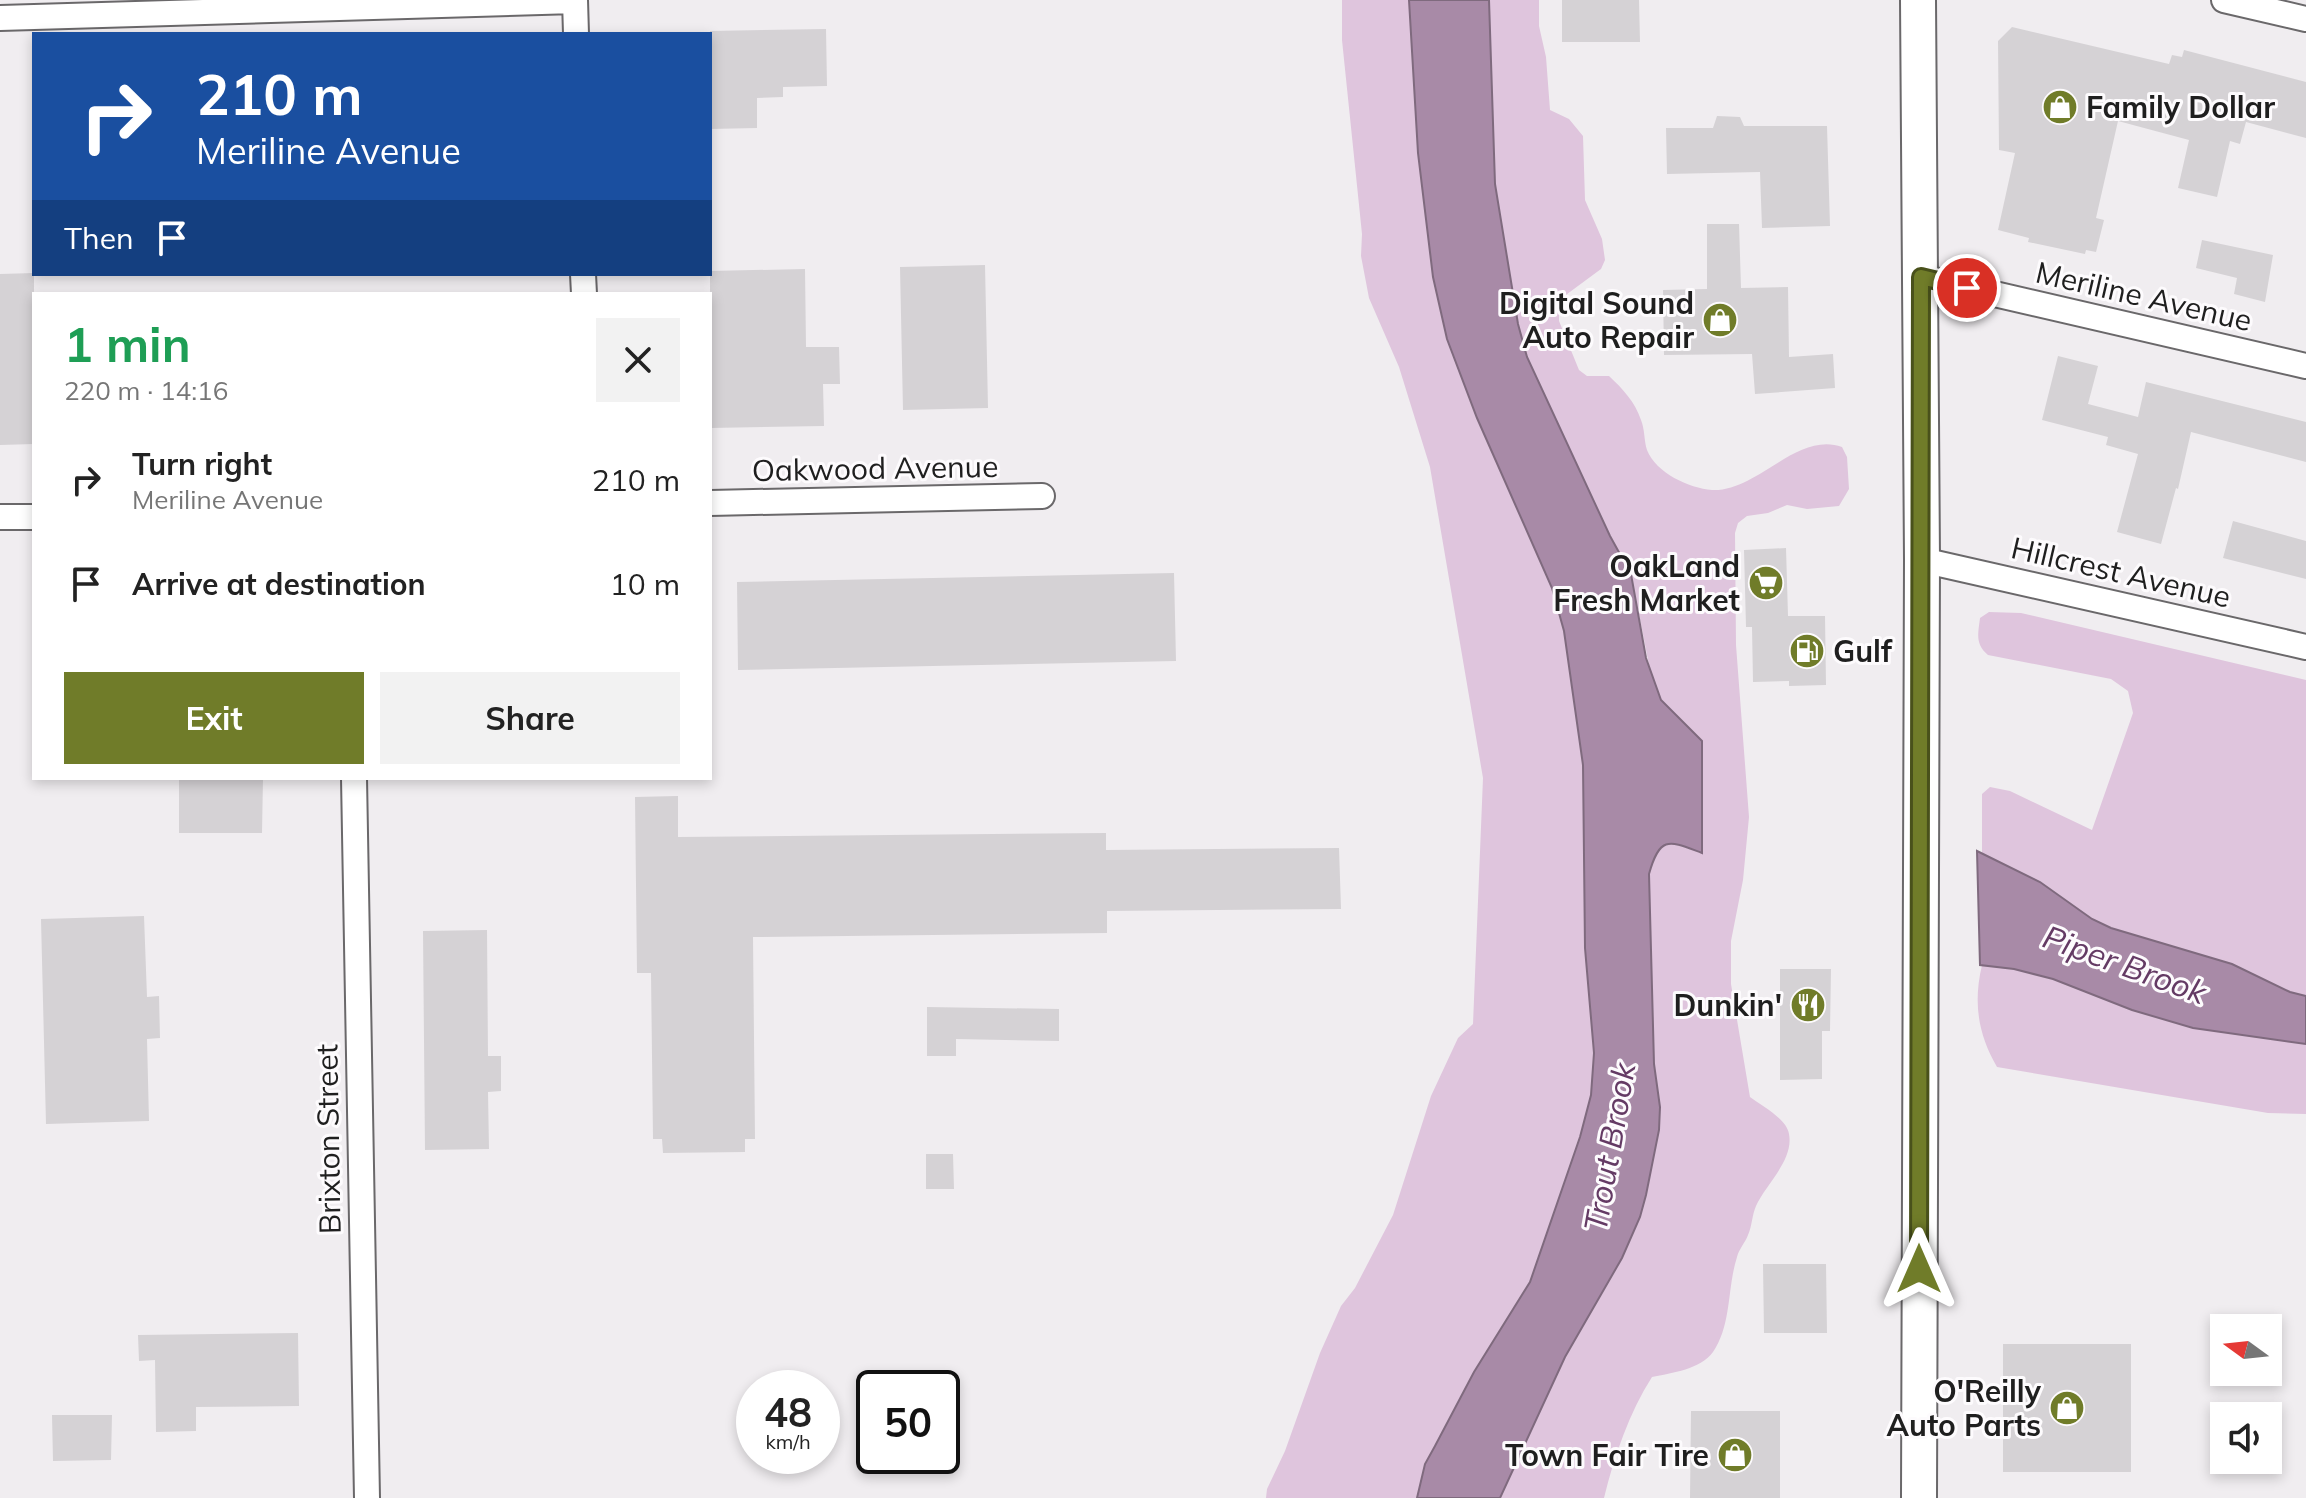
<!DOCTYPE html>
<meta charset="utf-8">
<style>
body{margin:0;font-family:Mulish,sans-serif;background:#f2f2f2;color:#222;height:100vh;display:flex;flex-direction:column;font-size:30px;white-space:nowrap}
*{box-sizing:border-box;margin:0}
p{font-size:26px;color:#767676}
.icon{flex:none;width:44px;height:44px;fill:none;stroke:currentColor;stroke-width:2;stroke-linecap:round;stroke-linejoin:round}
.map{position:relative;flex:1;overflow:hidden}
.details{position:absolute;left:32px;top:292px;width:680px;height:488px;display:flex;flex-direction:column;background:#fff;border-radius:0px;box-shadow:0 4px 12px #0003}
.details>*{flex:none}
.banner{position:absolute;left:32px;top:32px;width:680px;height:244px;border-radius:0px;box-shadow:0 4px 12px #0003;background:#1a4fa0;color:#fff;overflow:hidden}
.needle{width:52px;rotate:285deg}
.fabs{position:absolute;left:2210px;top:1314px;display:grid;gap:16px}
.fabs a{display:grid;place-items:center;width:72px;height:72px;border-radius:0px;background:#fff;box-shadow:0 4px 12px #0003;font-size:40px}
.speed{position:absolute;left:736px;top:1370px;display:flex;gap:16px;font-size:40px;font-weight:700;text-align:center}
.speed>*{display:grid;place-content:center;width:104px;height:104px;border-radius:50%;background:#fff;box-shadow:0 4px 12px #0003;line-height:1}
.speed small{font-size:20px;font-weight:400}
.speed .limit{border:4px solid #111;border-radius:12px;background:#fff;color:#111}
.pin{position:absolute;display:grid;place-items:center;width:68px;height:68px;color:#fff;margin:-34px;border:4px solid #fff;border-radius:50%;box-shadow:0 2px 8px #0007}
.me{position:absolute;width:88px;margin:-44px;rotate:0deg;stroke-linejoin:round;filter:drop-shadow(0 0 6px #0008)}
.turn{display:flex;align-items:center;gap:28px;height:168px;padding:0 32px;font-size:36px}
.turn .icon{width:104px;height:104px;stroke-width:2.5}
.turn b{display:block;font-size:56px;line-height:68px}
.then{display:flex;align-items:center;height:76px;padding:0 32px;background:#0003;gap:16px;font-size:30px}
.round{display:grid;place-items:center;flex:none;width:84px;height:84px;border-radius:0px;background:#f2f2f2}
.head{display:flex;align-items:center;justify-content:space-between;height:136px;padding:0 32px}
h1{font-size:48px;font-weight:700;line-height:60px;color:#1e9e55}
.button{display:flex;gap:16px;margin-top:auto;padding:16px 32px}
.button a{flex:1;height:92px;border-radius:0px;background:#707c29;color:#fff;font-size:32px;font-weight:700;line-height:92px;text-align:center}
.button a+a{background:#f2f2f2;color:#222}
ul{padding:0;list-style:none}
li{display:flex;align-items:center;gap:24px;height:104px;padding:0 32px}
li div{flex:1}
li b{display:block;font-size:30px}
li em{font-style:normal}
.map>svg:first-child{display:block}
</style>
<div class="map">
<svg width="2306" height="1498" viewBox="0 0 2306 1498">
<rect width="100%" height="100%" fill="#f0edf0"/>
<path fill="#dfc5dd" d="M1342 0H1409L1418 153 1433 277 1469 399 1552 588 1564 631 1583 765 1585 948 1594 1053 1591 1095 1580 1137 1530 1282 1474 1372 1435 1446 1417 1498H1266L1267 1489 1285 1451 1320 1353 1341 1306 1355 1288 1393 1215 1431 1096 1458 1038 1473 1024 1483 778 1430 467 1399 367 1369 298 1361 256 1362 234 1342 40Z
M1489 0H1539V26L1546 57 1550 110 1569 119 1583 136 1585 200 1602 239 1605 260 1601 269 1559 300V321L1579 370 1587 376H1609C1623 389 1635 402 1641 420 1645 430 1644 441 1647 450 1656 473 1689 488 1712 490 1757 492 1797 431 1842 447L1847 457 1849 489 1839 506 1807 509 1787 505 1768 513 1747 516 1738 523 1735 533 1736 645 1749 817 1743 880 1731 941V984L1750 1097C1762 1106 1787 1119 1789 1134 1794 1160 1766 1184 1756 1206 1752 1215 1752 1226 1748 1235 1745 1243 1739 1249 1737 1257 1727 1288 1732 1324 1713 1352 1701 1369 1672 1373 1652 1377 1629 1413 1614 1457 1604 1498H1500L1565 1357 1622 1258 1640 1217 1646 1196 1659 1130 1660 1107 1654 1064 1649 874C1653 858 1657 845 1674 841L1684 846 1673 713 1661 700 1652 680 1631 574 1610 536 1527 357 1518 324 1495 184Z
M1989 612 2021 613 2306 680V996L2290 992 2232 964 2111 928 2092 919 2040 882 1982 854V794L1990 787 2010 791 2092 830 2133 713 2128 691 2111 679 1988 655C1975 644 1978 634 1980 618Z
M1982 965 2014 969 2053 979 2132 1010 2193 1028 2306 1044V1114L2268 1113 1997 1067C1978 1034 1973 1003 1982 965Z"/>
<path fill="#a88aa7" stroke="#7f6a7e" stroke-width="2" d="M1409 0H1489L1495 184 1518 324 1527 357 1610 536 1631 574 1646 658 1661 700 1702 741V853C1670 841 1660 834 1649 874L1654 1064 1660 1107 1659 1130 1646 1195 1640 1217 1622 1258 1565 1357 1500 1498H1417L1425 1464 1435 1446 1474 1372 1530 1282 1580 1137 1591 1095 1594 1053 1585 948 1583 765 1564 631 1552 588 1477 418 1447 339 1433 277 1418 153Z
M1977 851 2040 882 2092 919 2111 928 2232 964 2290 992 2306 996V1044L2193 1028 2132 1010 2053 979 2014 969 1980 965Z"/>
<path fill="#d5d2d5" d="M1562 0H1639L1640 42H1562Z
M2012 27 2169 64 2172 55 2182 57 2184 50 2306 82V138L2246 122 2240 144 2230 141 2217 197 2178 188 2189 140 2118 121 2096 218 2104 220 2096 252 2086 250 2085 254 2028 242 2029 238 1998 230 2015 153 1999 150 1998 41Z
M826 29 827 86 783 87V97L757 98V128L710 129V31Z
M1717 116 1740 117 1744 126H1827L1830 226 1762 228 1760 172 1667 174 1666 128H1713Z
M1707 224H1739L1741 288 1788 287 1789 357 1833 354 1835 388 1755 394 1752 354 1664 355 1663 290 1707 289Z
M2202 240 2273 255 2265 302 2234 294 2237 278 2196 268Z
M985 265 988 408 903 410 900 267Z
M805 269 806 347H839L840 384H823L824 426 710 428V271Z
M34 273V444L0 445V274Z
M2058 356 2098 366 2088 404 2138 417 2146 382 2306 422V462L2191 432 2178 489 2176 488 2161 544 2117 532 2138 454 2106 445 2108 437 2042 420Z
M2233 521 2306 541V579L2223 558Z
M1786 548 1788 616H1825L1826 685 1789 686V681L1753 682 1752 627H1746L1744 550Z
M1174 573 1176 661 738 670 737 582Z
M179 778H263L262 833H179Z
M678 796V837L1106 833V850L1339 848 1341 909 1107 911V933L753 937 755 1139H745V1152L663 1153 662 1139H653L651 973H637L635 797Z
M144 916 147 997 159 996 160 1038 147 1039 149 1121 46 1124 41 919Z
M487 930 488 1056H501V1091L488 1092 489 1149 425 1150 423 931Z
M1780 969H1831L1830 1031H1822V1079L1780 1080Z
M927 1007 1059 1009V1041L956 1039V1056H927Z
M926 1154H953L954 1189H926Z
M1763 1264H1826L1827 1333H1764Z
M298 1333 299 1406 196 1407V1431L156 1432 155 1360 139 1361 138 1335Z
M2003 1344H2131V1472H2003Z
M1691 1411H1780V1498H1690Z
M52 1415H112L111 1460 53 1461Z"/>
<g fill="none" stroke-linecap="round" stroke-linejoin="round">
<defs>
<path id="minor" d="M575 0 576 34
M2224 0 2306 19
M0 18 575 1
M583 274 584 294
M1921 277 2306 366
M710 503 1042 496
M0 517H34
M1922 560 2306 647
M354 778 367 1498"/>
<path id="secondary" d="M1918 0 1922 560 1919 1498"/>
</defs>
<use href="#minor" stroke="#6a686a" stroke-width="28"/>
<use href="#secondary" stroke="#6a686a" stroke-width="38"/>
<use href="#minor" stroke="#fff" stroke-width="24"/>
<use href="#secondary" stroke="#fff" stroke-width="34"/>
</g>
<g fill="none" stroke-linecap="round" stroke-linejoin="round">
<defs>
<path id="route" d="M1919 1269 1921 277 1967 288"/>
</defs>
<use href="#route" stroke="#49511b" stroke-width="20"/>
<use href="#route" stroke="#707c29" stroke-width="14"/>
</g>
<defs>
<symbol id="shop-disc" viewBox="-11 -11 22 22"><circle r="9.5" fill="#707c29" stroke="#fdfbfd"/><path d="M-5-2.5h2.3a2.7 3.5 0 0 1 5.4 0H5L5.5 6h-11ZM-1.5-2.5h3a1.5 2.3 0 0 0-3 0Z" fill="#fff"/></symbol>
<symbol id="supermarket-disc" viewBox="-11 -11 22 22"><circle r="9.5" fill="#707c29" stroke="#fdfbfd"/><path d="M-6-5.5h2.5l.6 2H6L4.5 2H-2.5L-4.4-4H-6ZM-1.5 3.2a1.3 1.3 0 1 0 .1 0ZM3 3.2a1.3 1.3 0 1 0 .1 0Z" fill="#fff"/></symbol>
<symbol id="fuel-disc" viewBox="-11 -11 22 22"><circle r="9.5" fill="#707c29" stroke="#fdfbfd"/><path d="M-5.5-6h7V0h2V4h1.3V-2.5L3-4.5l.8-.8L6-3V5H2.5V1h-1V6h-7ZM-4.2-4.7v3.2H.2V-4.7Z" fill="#fff"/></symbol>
<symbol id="restaurant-disc" viewBox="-11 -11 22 22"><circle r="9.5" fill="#707c29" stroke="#fdfbfd"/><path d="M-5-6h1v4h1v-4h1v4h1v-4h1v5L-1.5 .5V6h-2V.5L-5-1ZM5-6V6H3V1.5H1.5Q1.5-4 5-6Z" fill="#fff"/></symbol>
</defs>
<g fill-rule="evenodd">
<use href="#shop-disc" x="2040" y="87" width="40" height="40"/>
<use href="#shop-disc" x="1700" y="300" width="40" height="40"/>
<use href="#supermarket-disc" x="1746" y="563" width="40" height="40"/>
<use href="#fuel-disc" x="1787" y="631" width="40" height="40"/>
<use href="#restaurant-disc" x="1788" y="985" width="40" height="40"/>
<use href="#shop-disc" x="2047" y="1388" width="40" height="40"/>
<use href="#shop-disc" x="1715" y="1435" width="40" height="40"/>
</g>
<g text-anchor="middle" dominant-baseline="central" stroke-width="6" stroke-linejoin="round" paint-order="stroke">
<g font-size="30" font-weight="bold" fill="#1f1f1f" stroke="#fdfbfd" text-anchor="end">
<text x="2086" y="107" text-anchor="start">Family Dollar</text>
<text x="1694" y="303">Digital Sound<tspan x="1694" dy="34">Auto Repair</tspan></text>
<text x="1740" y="566">OakLand<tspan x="1740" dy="34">Fresh Market</tspan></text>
<text x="1833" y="651" text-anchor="start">Gulf</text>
<text x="1782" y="1005">Dunkin'</text>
<text x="2041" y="1391">O'Reilly<tspan x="2041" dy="34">Auto Parts</tspan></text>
<text x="1709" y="1455">Town Fair Tire</text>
</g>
<g font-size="30" fill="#1f1f1f" stroke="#fdfbfd">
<text transform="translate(2144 296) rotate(13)">Meriline Avenue</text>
<text transform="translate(875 468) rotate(-1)">Oakwood Avenue</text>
<text transform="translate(2121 572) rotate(13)">Hillcrest Avenue</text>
<text transform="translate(328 1139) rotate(-91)">Brixton Street</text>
</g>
<g font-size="32" font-style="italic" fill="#643a64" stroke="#fdfbfd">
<text transform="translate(2125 964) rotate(20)">Piper Brook</text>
<text transform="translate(1609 1147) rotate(-80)">Trout Brook</text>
</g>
</g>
</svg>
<div class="fabs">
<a><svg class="needle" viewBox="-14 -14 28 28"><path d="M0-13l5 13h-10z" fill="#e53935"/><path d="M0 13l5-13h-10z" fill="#767676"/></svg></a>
<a><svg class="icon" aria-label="sound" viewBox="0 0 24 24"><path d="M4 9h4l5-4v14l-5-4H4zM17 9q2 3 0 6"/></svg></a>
</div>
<div class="speed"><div>48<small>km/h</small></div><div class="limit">50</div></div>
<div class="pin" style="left:1967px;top:288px;background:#d93025"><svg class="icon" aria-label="arrive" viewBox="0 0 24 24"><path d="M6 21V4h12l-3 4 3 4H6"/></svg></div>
<svg class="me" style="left:1919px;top:1269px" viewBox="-20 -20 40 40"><path d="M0-17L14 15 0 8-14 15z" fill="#707c29" stroke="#fff" stroke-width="4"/></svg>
<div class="banner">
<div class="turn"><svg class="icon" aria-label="right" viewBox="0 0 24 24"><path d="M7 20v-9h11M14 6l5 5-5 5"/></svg><div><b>210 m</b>Meriline Avenue</div></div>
<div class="then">Then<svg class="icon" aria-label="arrive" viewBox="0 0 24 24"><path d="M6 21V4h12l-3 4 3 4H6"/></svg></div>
</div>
<section class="details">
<div class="head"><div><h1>1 min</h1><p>220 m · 14:16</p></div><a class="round"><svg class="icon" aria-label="close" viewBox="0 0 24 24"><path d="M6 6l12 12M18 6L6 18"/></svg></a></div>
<ul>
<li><svg class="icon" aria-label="right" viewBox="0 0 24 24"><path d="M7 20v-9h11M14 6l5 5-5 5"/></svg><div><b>Turn right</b><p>Meriline Avenue</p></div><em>210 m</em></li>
<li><svg class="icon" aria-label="arrive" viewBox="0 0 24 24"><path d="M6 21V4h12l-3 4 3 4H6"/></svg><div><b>Arrive at destination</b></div><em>10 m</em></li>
</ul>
<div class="button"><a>Exit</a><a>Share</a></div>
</section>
</div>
